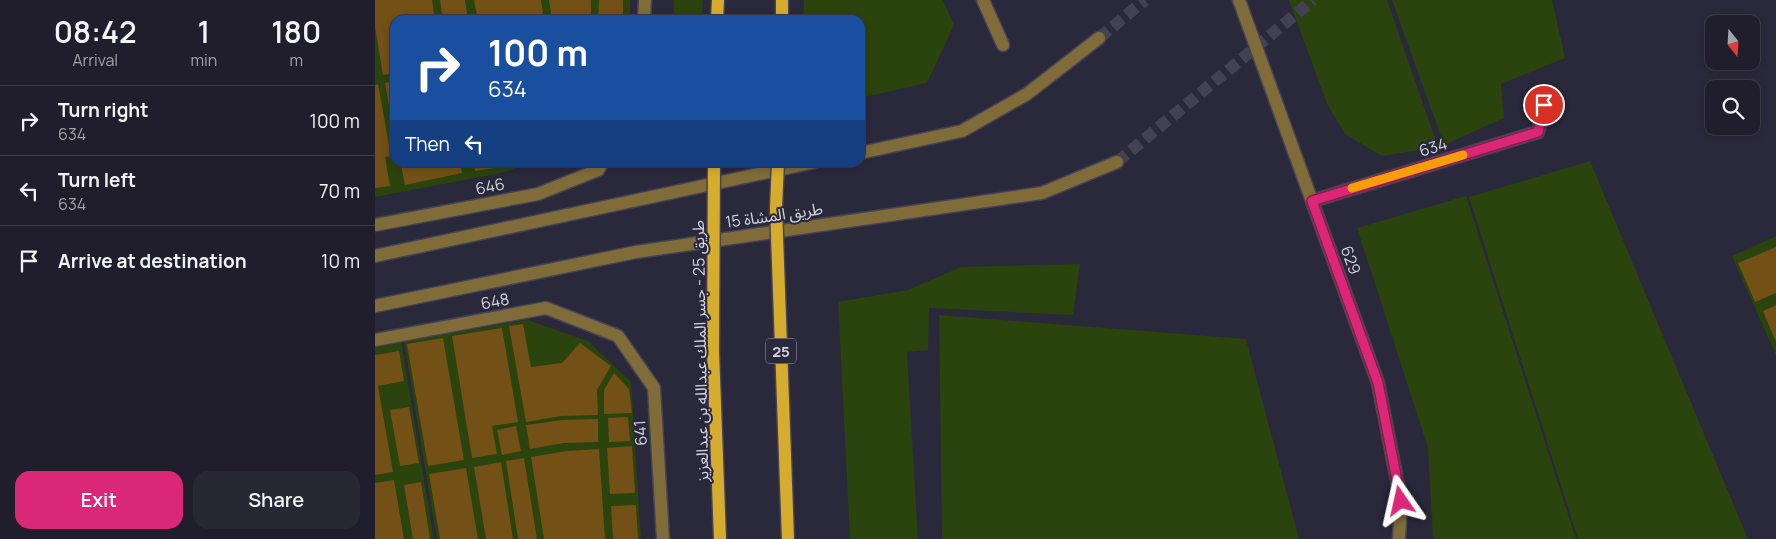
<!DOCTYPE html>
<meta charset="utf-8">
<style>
body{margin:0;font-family:Manrope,"Noto Sans Arabic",sans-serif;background:#282734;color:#f1f3f6;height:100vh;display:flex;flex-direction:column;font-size:19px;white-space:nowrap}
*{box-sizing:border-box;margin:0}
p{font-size:16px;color:#a2a2a9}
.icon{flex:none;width:28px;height:28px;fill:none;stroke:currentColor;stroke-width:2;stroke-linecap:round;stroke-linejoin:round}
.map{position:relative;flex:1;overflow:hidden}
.sheet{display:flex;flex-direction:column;background:#201e2c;width:375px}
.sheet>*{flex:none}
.top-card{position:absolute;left:15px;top:15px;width:475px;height:152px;border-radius:15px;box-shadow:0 2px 8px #0003,0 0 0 1px #3d3c48;background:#1a4fa0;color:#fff;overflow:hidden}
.needle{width:32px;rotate:162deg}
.controls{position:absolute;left:1330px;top:15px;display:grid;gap:10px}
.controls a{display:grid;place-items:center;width:55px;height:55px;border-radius:10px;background:#201e2c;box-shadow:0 2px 8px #0003,0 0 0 1px #3d3c48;font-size:25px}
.pin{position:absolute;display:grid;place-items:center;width:42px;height:42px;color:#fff;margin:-21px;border:2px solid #fff;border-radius:50%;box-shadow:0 1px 5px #0007}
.me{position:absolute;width:55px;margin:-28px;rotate:349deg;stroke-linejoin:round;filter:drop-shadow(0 0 4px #0008)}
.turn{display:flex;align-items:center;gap:18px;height:105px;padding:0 15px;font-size:22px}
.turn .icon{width:65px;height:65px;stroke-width:2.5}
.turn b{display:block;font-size:35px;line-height:42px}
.then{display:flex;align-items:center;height:48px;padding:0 15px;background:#0003;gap:10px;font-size:19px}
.eta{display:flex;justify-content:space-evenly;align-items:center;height:85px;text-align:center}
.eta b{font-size:30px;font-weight:600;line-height:35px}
.primary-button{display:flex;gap:10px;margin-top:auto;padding:10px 15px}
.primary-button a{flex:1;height:58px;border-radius:15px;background:#db2777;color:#fff;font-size:20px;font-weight:600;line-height:58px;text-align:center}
.primary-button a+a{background:#282734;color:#f1f3f6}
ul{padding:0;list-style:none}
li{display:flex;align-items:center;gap:15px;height:70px;padding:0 15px;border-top:1px solid #3d3c48}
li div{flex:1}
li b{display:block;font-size:19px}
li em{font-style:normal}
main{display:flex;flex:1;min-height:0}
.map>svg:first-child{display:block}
</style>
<main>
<section class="sheet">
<div class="eta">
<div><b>08:42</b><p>Arrival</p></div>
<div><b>1</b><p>min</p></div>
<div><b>180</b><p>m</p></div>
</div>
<ul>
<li><svg class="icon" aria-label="right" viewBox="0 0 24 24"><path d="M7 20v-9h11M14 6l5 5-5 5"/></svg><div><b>Turn right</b><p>634</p></div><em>100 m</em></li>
<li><svg class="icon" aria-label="left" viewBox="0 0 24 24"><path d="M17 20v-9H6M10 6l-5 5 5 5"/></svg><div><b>Turn left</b><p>634</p></div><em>70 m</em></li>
<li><svg class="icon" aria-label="arrive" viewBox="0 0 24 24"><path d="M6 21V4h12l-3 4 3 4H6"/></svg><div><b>Arrive at destination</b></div><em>10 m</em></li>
</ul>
<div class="primary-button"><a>Exit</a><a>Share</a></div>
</section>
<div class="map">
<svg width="1401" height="539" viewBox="0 0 1401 539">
<rect width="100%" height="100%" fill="#2a283b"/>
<path fill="#2b430d" d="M0 0H255V20H20V162L157 163 126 173 0 197Z
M299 0H328L327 20H298Z
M429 0H568L579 25 552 83 485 98V20H428Z
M914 0H1012L1063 147 1007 156 970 134 952 104Z
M1017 0H1177L1190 58 1126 84 1129 118 1069 145Z
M1215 161 1373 539H1203L1094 197Z
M1091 196 1201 539H1058L1053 448 982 228Z
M1401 236V355L1357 256Z
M705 264 698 315 554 308 553 350 532 352 543 539H475L463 302 533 290 586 267Z
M564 315 871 339 924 539H567Z
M153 320 213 341 256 382 266 539H62L29 341Z
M26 341 59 539H0V346Z"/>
<path fill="#735015" d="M0 0H57L60 20H20V73L8 75 0 27Z
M65 0H90L93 20H68Z
M99 0H166L169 20H103Z
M174 0H216V20H177Z
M224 0H248V20H223Z
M20 81V134H19L10 83Z
M3 84 16 156 10 157 15 186 0 188V85Z
M39 162H85L87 173 30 185 26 165Z
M99 162H119L120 168 100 171Z
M1401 247V293L1380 302 1363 263Z
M1401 305V342L1388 311Z
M148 324 156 367 187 363 205 343 236 366 222 390 223 415 186 416 151 422 134 326Z
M127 328 143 422 117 426 122 454 97 458 77 336Z
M68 338 89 460 53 466 32 344Z
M24 351 29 381 3 386 18 472 0 475V355Z
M239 373 254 389 257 413 229 414V390Z
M34 407 44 463 25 466 15 410Z
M253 417 255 441 234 442 233 418Z
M223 419V442L189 443 155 449 151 425 187 420Z
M141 426 146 451 127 455 122 430Z
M257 446 260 493 235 494 232 448Z
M224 449 230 539H169L156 457 192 451Z
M149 458 162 539H143L131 461Z
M126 462 138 539H111L99 467Z
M91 468 103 539H65L54 474Z
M19 480 29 539H0V483Z
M46 482 55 539H38L29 485Z
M261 505 263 539H238L236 506Z"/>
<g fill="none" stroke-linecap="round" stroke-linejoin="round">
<path stroke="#434254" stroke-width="12" stroke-dasharray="12 6" stroke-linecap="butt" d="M724 38 770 0
M742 162 938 0"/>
<defs>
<path id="minor" d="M608 0 628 45
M864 0 1003 383 1026 501 1024 539
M269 20 270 0
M485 153 587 131 652 94 724 38
M937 201 1163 132 1169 105
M0 225 163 194 223 170 228 162
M0 256 440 162
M0 306 261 252 667 193 742 162
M0 340 171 308 243 336 279 388 288 539"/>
<path id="major" d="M342 20 343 0
M407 20V0"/>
</defs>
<use href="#minor" stroke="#454355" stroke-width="15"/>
<use href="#major" stroke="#454355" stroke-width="15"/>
<use href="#minor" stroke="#806c38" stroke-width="12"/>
<use href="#major" stroke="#d6ac2f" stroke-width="12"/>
<defs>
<path id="major-bridge" d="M339 162 338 351 345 539
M403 162 401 208 413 539"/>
</defs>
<use href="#major-bridge" stroke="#454355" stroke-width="15" stroke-linecap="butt"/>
<use href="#major-bridge" stroke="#d6ac2f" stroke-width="12"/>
</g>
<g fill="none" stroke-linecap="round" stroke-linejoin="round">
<defs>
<path id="route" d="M1026 501 1003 383 937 201 1163 132 1169 105"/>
</defs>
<use href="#route" stroke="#8e194d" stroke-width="12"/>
<use href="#route" stroke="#db2777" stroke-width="9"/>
<path stroke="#f59e0b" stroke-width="9" d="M977 188 1088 155"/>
</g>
<g text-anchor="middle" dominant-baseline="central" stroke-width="4" stroke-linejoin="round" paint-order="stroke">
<rect fill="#2a283b" stroke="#a0a0ae" stroke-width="1" x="391" y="338.5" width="30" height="25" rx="4"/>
<g font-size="15" font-weight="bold" fill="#d3d3df">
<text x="406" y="351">25</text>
</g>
<g font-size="16" fill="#d3d3df" stroke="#2a283b">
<text transform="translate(1058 147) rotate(-17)">634</text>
<text transform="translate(115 186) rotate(-11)">646</text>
<text transform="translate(399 215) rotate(-8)">طريق المشاة 15</text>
<text transform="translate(976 260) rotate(70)">629</text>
<text transform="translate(120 301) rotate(-11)">648</text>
<text transform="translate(325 351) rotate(-91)">طريق 25 - جسر الملك عبدالله بن عبدالعزيز</text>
<text transform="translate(265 433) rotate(-94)">641</text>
</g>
</g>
</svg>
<div class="controls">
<a><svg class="needle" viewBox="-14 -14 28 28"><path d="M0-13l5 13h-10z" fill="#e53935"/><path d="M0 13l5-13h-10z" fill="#a2a2a9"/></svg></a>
<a><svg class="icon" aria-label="search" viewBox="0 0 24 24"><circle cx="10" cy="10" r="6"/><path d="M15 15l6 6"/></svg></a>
</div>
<div class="pin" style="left:1169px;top:105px;background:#d93025"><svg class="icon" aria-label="arrive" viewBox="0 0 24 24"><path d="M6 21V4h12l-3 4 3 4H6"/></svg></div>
<svg class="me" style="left:1026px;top:501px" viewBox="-20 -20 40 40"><path d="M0-17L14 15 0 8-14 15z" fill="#db2777" stroke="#fff" stroke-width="4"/></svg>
<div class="top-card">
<div class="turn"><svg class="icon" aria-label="right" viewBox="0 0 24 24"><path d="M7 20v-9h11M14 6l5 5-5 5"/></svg><div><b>100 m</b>634</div></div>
<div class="then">Then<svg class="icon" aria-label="left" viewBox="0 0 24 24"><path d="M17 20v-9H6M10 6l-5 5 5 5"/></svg></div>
</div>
</div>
</main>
